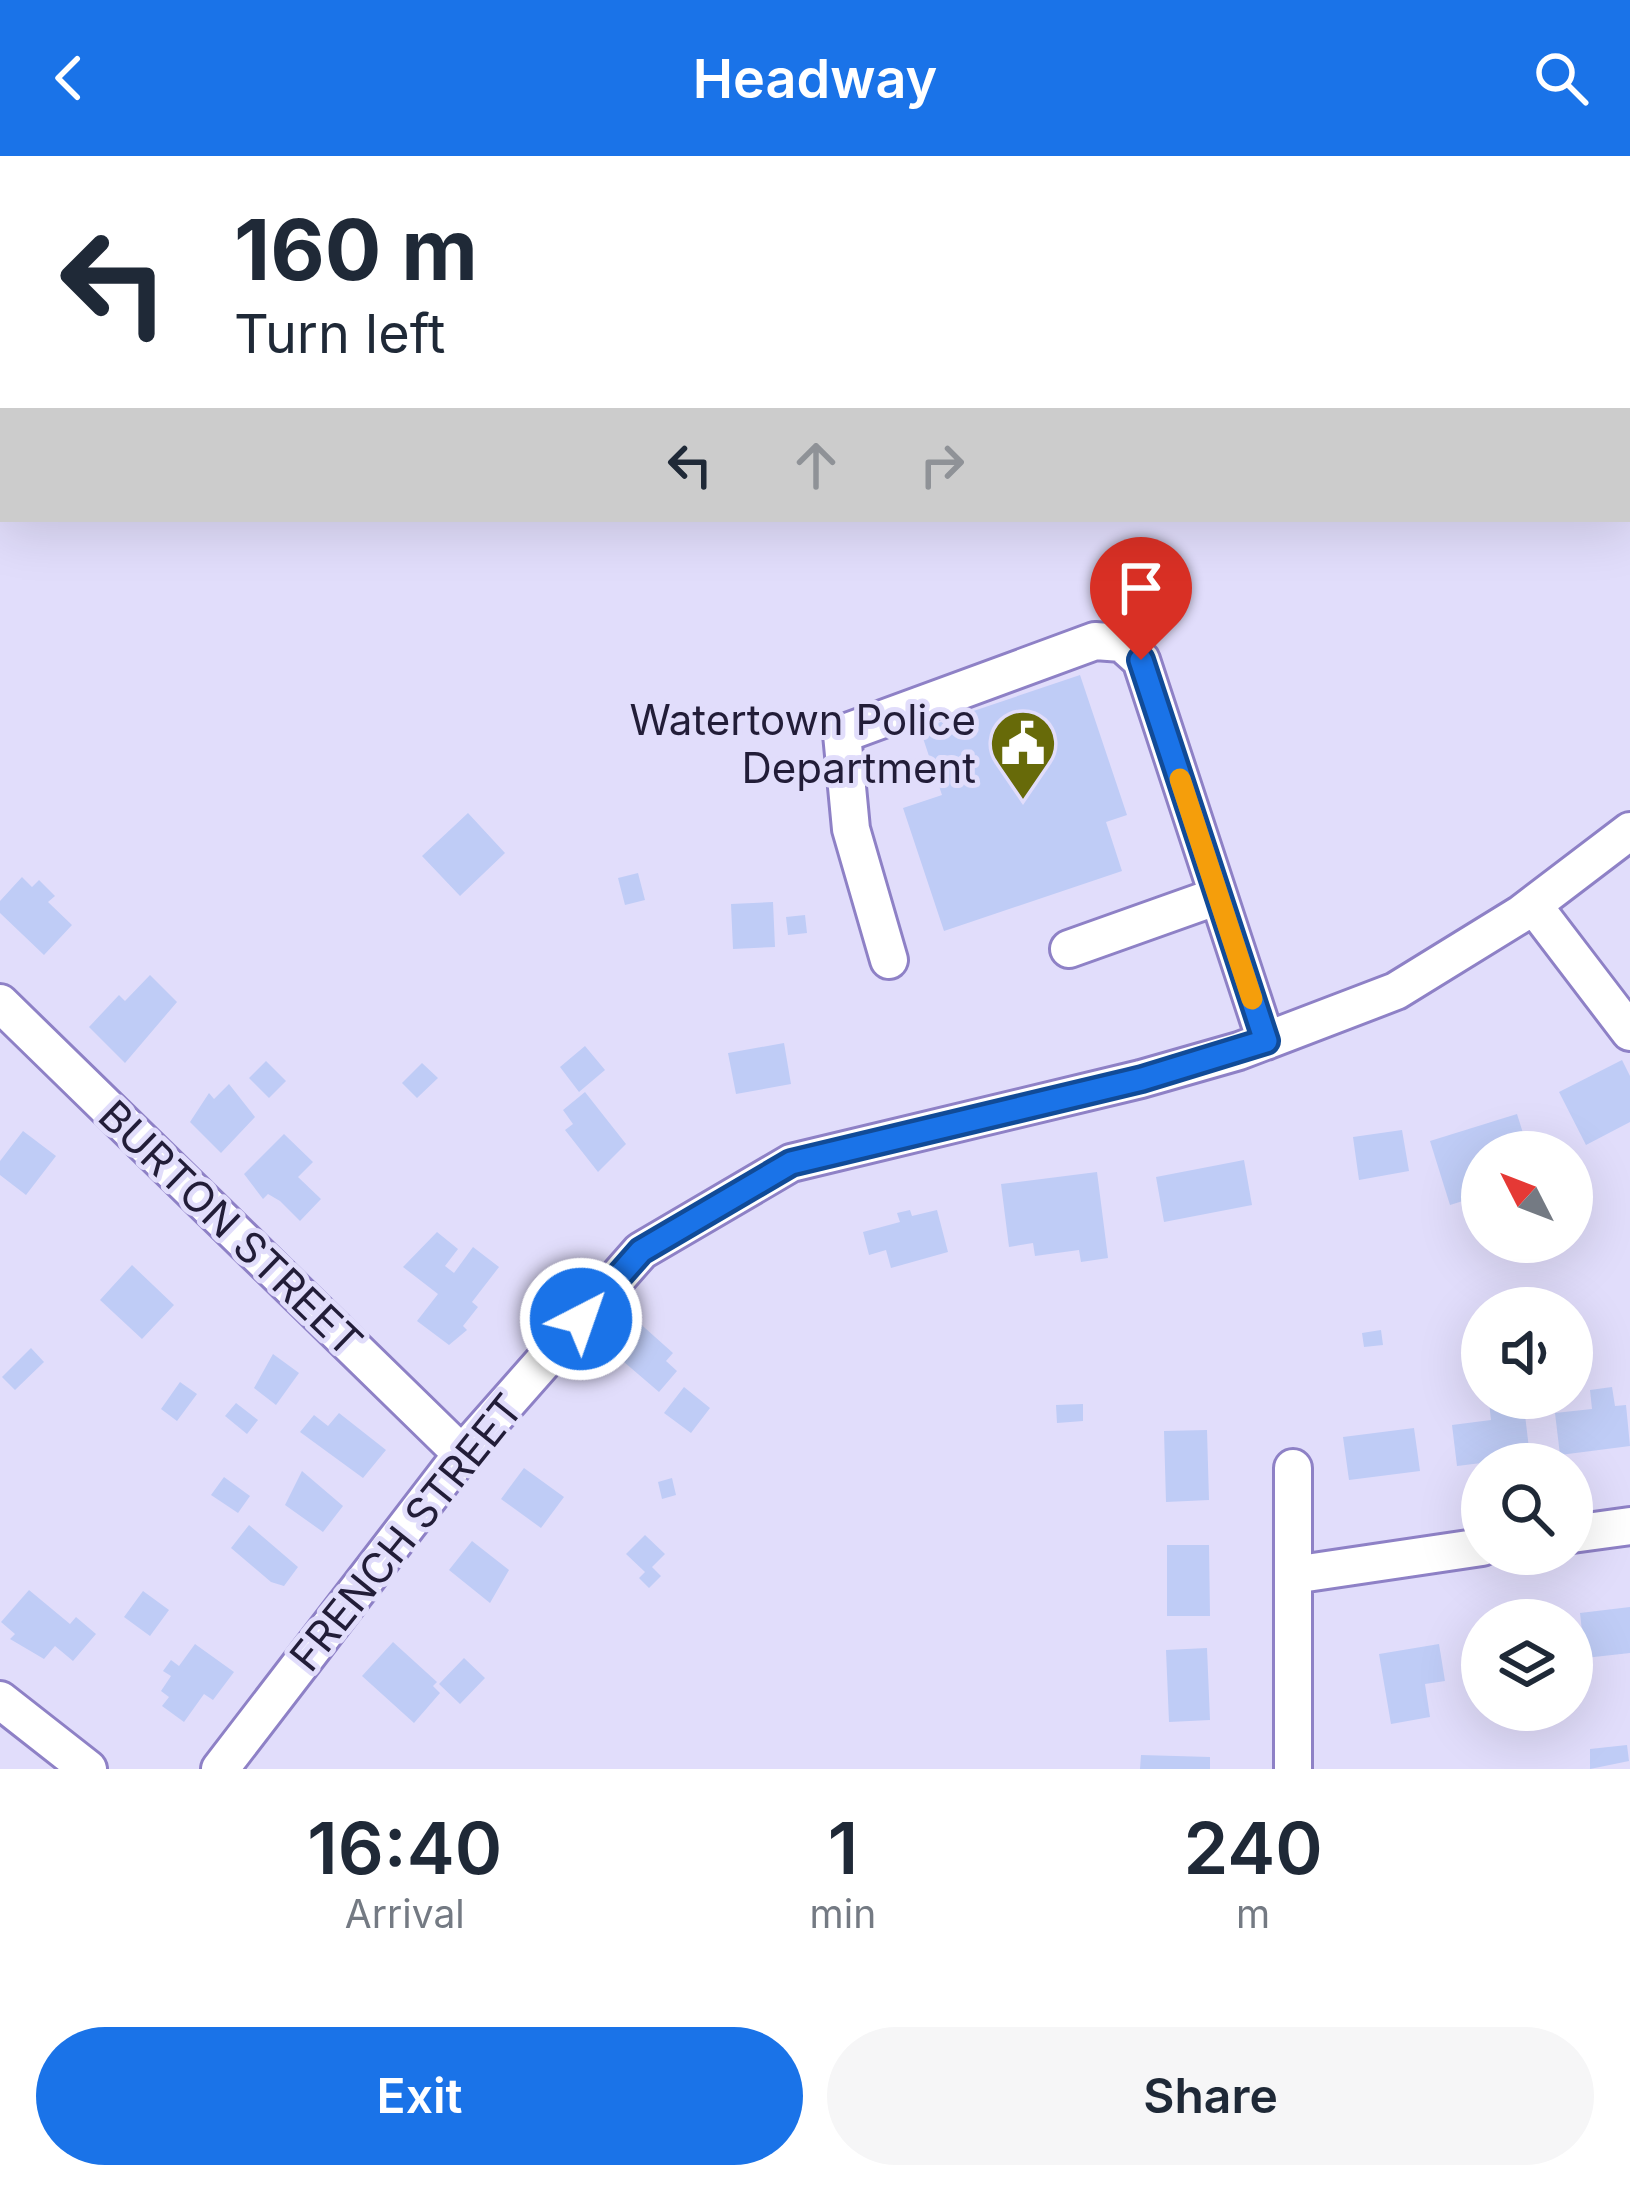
<!DOCTYPE html>
<style>
body{margin:0;font-family:Inter,sans-serif;background:#f6f6f7;color:#1f2937;height:100vh;display:flex;flex-direction:column;font-size:45px;white-space:nowrap}
*{box-sizing:border-box;margin:0}
p{font-size:39px;color:#747a83}
.icon{flex:none;width:66px;height:66px;fill:none;stroke:currentColor;stroke-width:2;stroke-linecap:round;stroke-linejoin:round}
.map{position:relative;height:1613px;overflow:hidden}
.drawer{display:flex;flex-direction:column;background:#fff;flex:1}
.drawer>*{flex:none}
.guide{position:absolute;left:0px;top:0px;width:1632px;height:366px;box-shadow:0 12px 48px #0002;background:#fff;color:#1f2937;overflow:hidden}
.needle{width:78px;rotate:312deg}
.buttons{position:absolute;left:1461px;top:975px;display:grid;gap:24px}
.buttons a{display:grid;place-items:center;width:132px;height:132px;border-radius:50%;background:#fff;box-shadow:0 12px 48px #0002;font-size:60px}
.pin{position:absolute;display:grid;place-items:center;width:102px;height:102px;color:#fff;margin:-123px -51px;border-radius:50% 50% 50% 0;rotate:-45deg;box-shadow:0 0 12px #0007}
.pin .icon{rotate:45deg}
.me{position:absolute;width:132px;margin:-66px;rotate:41deg;stroke-linejoin:round;filter:drop-shadow(0 0 9px #0008)}
.turn{display:flex;align-items:center;gap:42px;height:252px;padding:0 36px;font-size:54px}
.turn .icon{width:156px;height:156px;stroke-width:2.5}
.turn b{display:block;font-size:84px;line-height:102px}
.lanes{display:flex;align-items:center;height:114px;padding:0 36px;background:#0003;justify-content:center;gap:60px;direction:ltr}
.lanes .off{opacity:.35}
.eta{display:flex;justify-content:space-evenly;align-items:center;height:204px;text-align:center}
.eta b{font-size:72px;font-weight:600;line-height:84px}
.cta{display:flex;gap:24px;margin-top:auto;padding:24px 36px}
.cta a{flex:1;height:138px;border-radius:72px;background:#1a73e8;color:#fff;font-size:48px;font-weight:600;line-height:138px;text-align:center}
.cta a+a{background:#f6f6f7;color:#1f2937}
header{display:flex;justify-content:space-between;align-items:center;height:156px;padding:0 36px;background:#1a73e8;color:#fff;font-size:54px;font-weight:600}
.map>svg:first-child{display:block}
</style>
<header><svg class="icon" aria-label="back" viewBox="0 0 24 24"><path d="M15 5l-7 7 7 7"/></svg>Headway<svg class="icon" aria-label="search" viewBox="0 0 24 24"><circle cx="10" cy="10" r="6"/><path d="M15 15l6 6"/></svg></header>
<div class="map">
<svg width="1630" height="1613" viewBox="0 0 1630 1613">
<rect width="100%" height="100%" fill="#e1ddfb"/>
<path fill="#bfccf6" d="M1080 519 1127 659 1106 666 1122 715 944 775 903 652 942 639 920 573Z
M468 657 505 697 460 740 422 700Z
M638 717 645 744 625 749 618 722Z
M22 721 32 731 39 724 55 740 48 746 72 769 44 799 0 757V745Z
M773 746 775 791 733 793 731 748Z
M805 759 807 777 788 779 786 761Z
M150 819 177 846 125 907 89 871 119 839 125 845Z
M784 887 791 928 736 938 728 897Z
M585 890 605 914 579 936 560 911Z
M1622 904 1630 920V966L1586 989 1559 936Z
M266 905 286 925 269 942 249 922Z
M422 907 438 922 417 942 402 927Z
M229 928 255 961 221 997 190 966 209 937 214 943Z
M585 936 626 988 598 1016 565 974 573 968 563 954Z
M1517 958 1529 996H1482V1039L1450 1049 1430 985Z
M1402 974 1409 1015 1359 1024 1353 981Z
M23 975 56 1000 26 1039 0 1019V1005Z
M284 978 313 1006 298 1021 321 1043 300 1065 280 1045 268 1038 263 1043 244 1018Z
M1244 1004 1252 1049 1164 1066 1156 1021Z
M1097 1016 1108 1102 1081 1106 1079 1094 1035 1100 1033 1087 1009 1091 1001 1028Z
M910 1054 912 1060 937 1054 948 1096 891 1112 886 1094 869 1099 863 1076 900 1066 897 1057Z
M437 1076 458 1093 445 1110 454 1117 473 1091 499 1111 472 1146 478 1151 463 1170 467 1174 449 1189 417 1165 438 1138 403 1111Z
M132 1109 174 1149 142 1183 100 1144Z
M636 1164 673 1197 666 1205 677 1215 659 1236 624 1206 629 1200 615 1187Z
M1381 1174 1383 1189 1364 1191 1362 1177Z
M31 1192 44 1206 15 1234 2 1221Z
M273 1198 299 1217 276 1249 254 1232Z
M180 1226 197 1238 177 1265 161 1253Z
M684 1231 710 1252 691 1277 664 1257Z
M1612 1231 1615 1250 1626 1249 1630 1290 1560 1299 1555 1257 1592 1253 1590 1234Z
M1507 1244 1510 1261 1525 1259 1530 1301 1457 1310 1452 1269 1491 1264 1489 1246Z
M236 1247 258 1264 247 1278 225 1260Z
M1083 1248V1265L1057 1267 1056 1249Z
M339 1257 386 1294 363 1322 300 1276 314 1259 328 1270Z
M1414 1272 1420 1315 1349 1324 1343 1281Z
M1207 1274 1209 1344 1166 1346 1164 1275Z
M524 1312 564 1341 541 1372 501 1343Z
M302 1315 343 1350 323 1376 285 1349Z
M224 1321 250 1340 238 1357 211 1339Z
M672 1322 676 1339 662 1343 658 1326Z
M249 1369 298 1411 284 1430 271 1426 231 1392Z
M645 1379 665 1398 652 1411 661 1420 649 1432 639 1422 645 1416 626 1398Z
M472 1385 509 1414 490 1447 449 1414Z
M1167 1389H1209L1210 1460H1167Z
M29 1434 70 1468 76 1461 96 1478 73 1505 55 1490 44 1503 10 1483 15 1478 1 1466Z
M143 1435 169 1454 150 1480 124 1461Z
M1630 1451V1497L1585 1502 1580 1457Z
M1482 1472V1526H1479L1472 1473Z
M393 1486 437 1526 433 1530 440 1537 414 1567 362 1520Z
M195 1488 234 1516 213 1544 204 1538 184 1566 162 1550 169 1541 161 1535 171 1520 163 1515 171 1504 179 1510Z
M1439 1488 1445 1525 1425 1528 1430 1561 1391 1568 1379 1498Z
M1207 1492 1210 1564 1169 1566 1166 1494Z
M464 1502 485 1522 460 1548 439 1528Z
M1627 1589 1629 1605 1590 1613V1593Z
M1141 1599 1210 1601V1613H1140Z"/>
<g fill="none" stroke-linecap="round" stroke-linejoin="round">
<defs>
<path id="minor" d="M1533 749 1630 876
M1069 793 1218 740
M889 804 851 673 842 578 1095 485 1122 487 1141 504 1266 885
M0 847 462 1298
M1293 1312V1613
M1572 1378 1630 1370
M1293 1419 1482 1391
M0 1544 88 1613
M220 1613 462 1298 641 1095 791 1007 1141 923 1239 895 1396 835 1521 758 1630 675"/>
</defs>
<use href="#minor" stroke="#8e81c6" stroke-width="42"/>
<use href="#minor" stroke="#fff" stroke-width="36"/>
</g>
<g fill="none" stroke-linecap="round" stroke-linejoin="round">
<defs>
<path id="route" d="M581 1163 641 1095 791 1007 1142 923 1266 885 1141 504"/>
</defs>
<use href="#route" stroke="#114b97" stroke-width="30"/>
<use href="#route" stroke="#1a73e8" stroke-width="21"/>
<path stroke="#f59e0b" stroke-width="21" d="M1180 623 1252 843"/>
</g>
<defs>
<symbol id="civic-pin" viewBox="-11 -11 22 30"><path d="M0 17L-7.5 6A9.5 9.5 0 1 1 7.5 6Z" fill="#676a09" stroke="#e1ddfb"/><path d="M-.6-6.5H3V-4.5H.6V-3L4-1V1h2V6H-6V1h2V-1L-.6-3ZM-1.2 2.5V6h2.4V2.5Z" fill="#fff"/></symbol>
</defs>
<g fill-rule="evenodd">
<use href="#civic-pin" x="985" y="549" width="76" height="104"/>
</g>
<g text-anchor="middle" dominant-baseline="central" stroke-width="10" stroke-linejoin="round" paint-order="stroke">
<g font-size="42" fill="#221d38" stroke="#e1ddfb" text-anchor="end">
<text x="976" y="563">Watertown Police<tspan x="976" dy="48">Department</tspan></text>
</g>
<g font-size="42" fill="#221d38" stroke="#e1ddfb">
<text transform="translate(231 1072) rotate(44)">BURTON STREET</text>
<text transform="translate(406 1376) rotate(-51)">FRENCH STREET</text>
</g>
</g>
</svg>
<div class="buttons">
<a><svg class="needle" viewBox="-14 -14 28 28"><path d="M0-13l5 13h-10z" fill="#e53935"/><path d="M0 13l5-13h-10z" fill="#747a83"/></svg></a>
<a><svg class="icon" aria-label="sound" viewBox="0 0 24 24"><path d="M4 9h4l5-4v14l-5-4H4zM17 9q2 3 0 6"/></svg></a>
<a><svg class="icon" aria-label="search" viewBox="0 0 24 24"><circle cx="10" cy="10" r="6"/><path d="M15 15l6 6"/></svg></a>
<a><svg class="icon" aria-label="layers" viewBox="0 0 24 24"><path d="M12 4l9 5-9 5-9-5zM3 14l9 5 9-5"/></svg></a>
</div>
<div class="pin" style="left:1141px;top:504px;background:#d93025"><svg class="icon" aria-label="arrive" viewBox="0 0 24 24"><path d="M6 21V4h12l-3 4 3 4H6"/></svg></div>
<svg class="me" style="left:581px;top:1163px" viewBox="-20 -20 40 40"><circle r="17" fill="#1a73e8" stroke="#fff" stroke-width="3"/><path d="M0-11L8 9 0 5-8 9z" fill="#fff"/></svg>
<div class="guide">
<div class="turn"><svg class="icon" aria-label="left" viewBox="0 0 24 24"><path d="M17 20v-9H6M10 6l-5 5 5 5"/></svg><div><b>160 m</b>Turn left</div></div>
<div class="lanes"><svg class="icon" aria-label="left" viewBox="0 0 24 24"><path d="M17 20v-9H6M10 6l-5 5 5 5"/></svg><svg class="icon off" aria-label="ahead" viewBox="0 0 24 24"><path d="M12 20V5M6 11l6-6 6 6"/></svg><svg class="icon off" aria-label="right" viewBox="0 0 24 24"><path d="M7 20v-9h11M14 6l5 5-5 5"/></svg></div>
</div>
</div>
<section class="drawer">
<div class="eta">
<div><b>16:40</b><p>Arrival</p></div>
<div><b>1</b><p>min</p></div>
<div><b>240</b><p>m</p></div>
</div>
<div class="cta"><a>Exit</a><a>Share</a></div>
</section>
